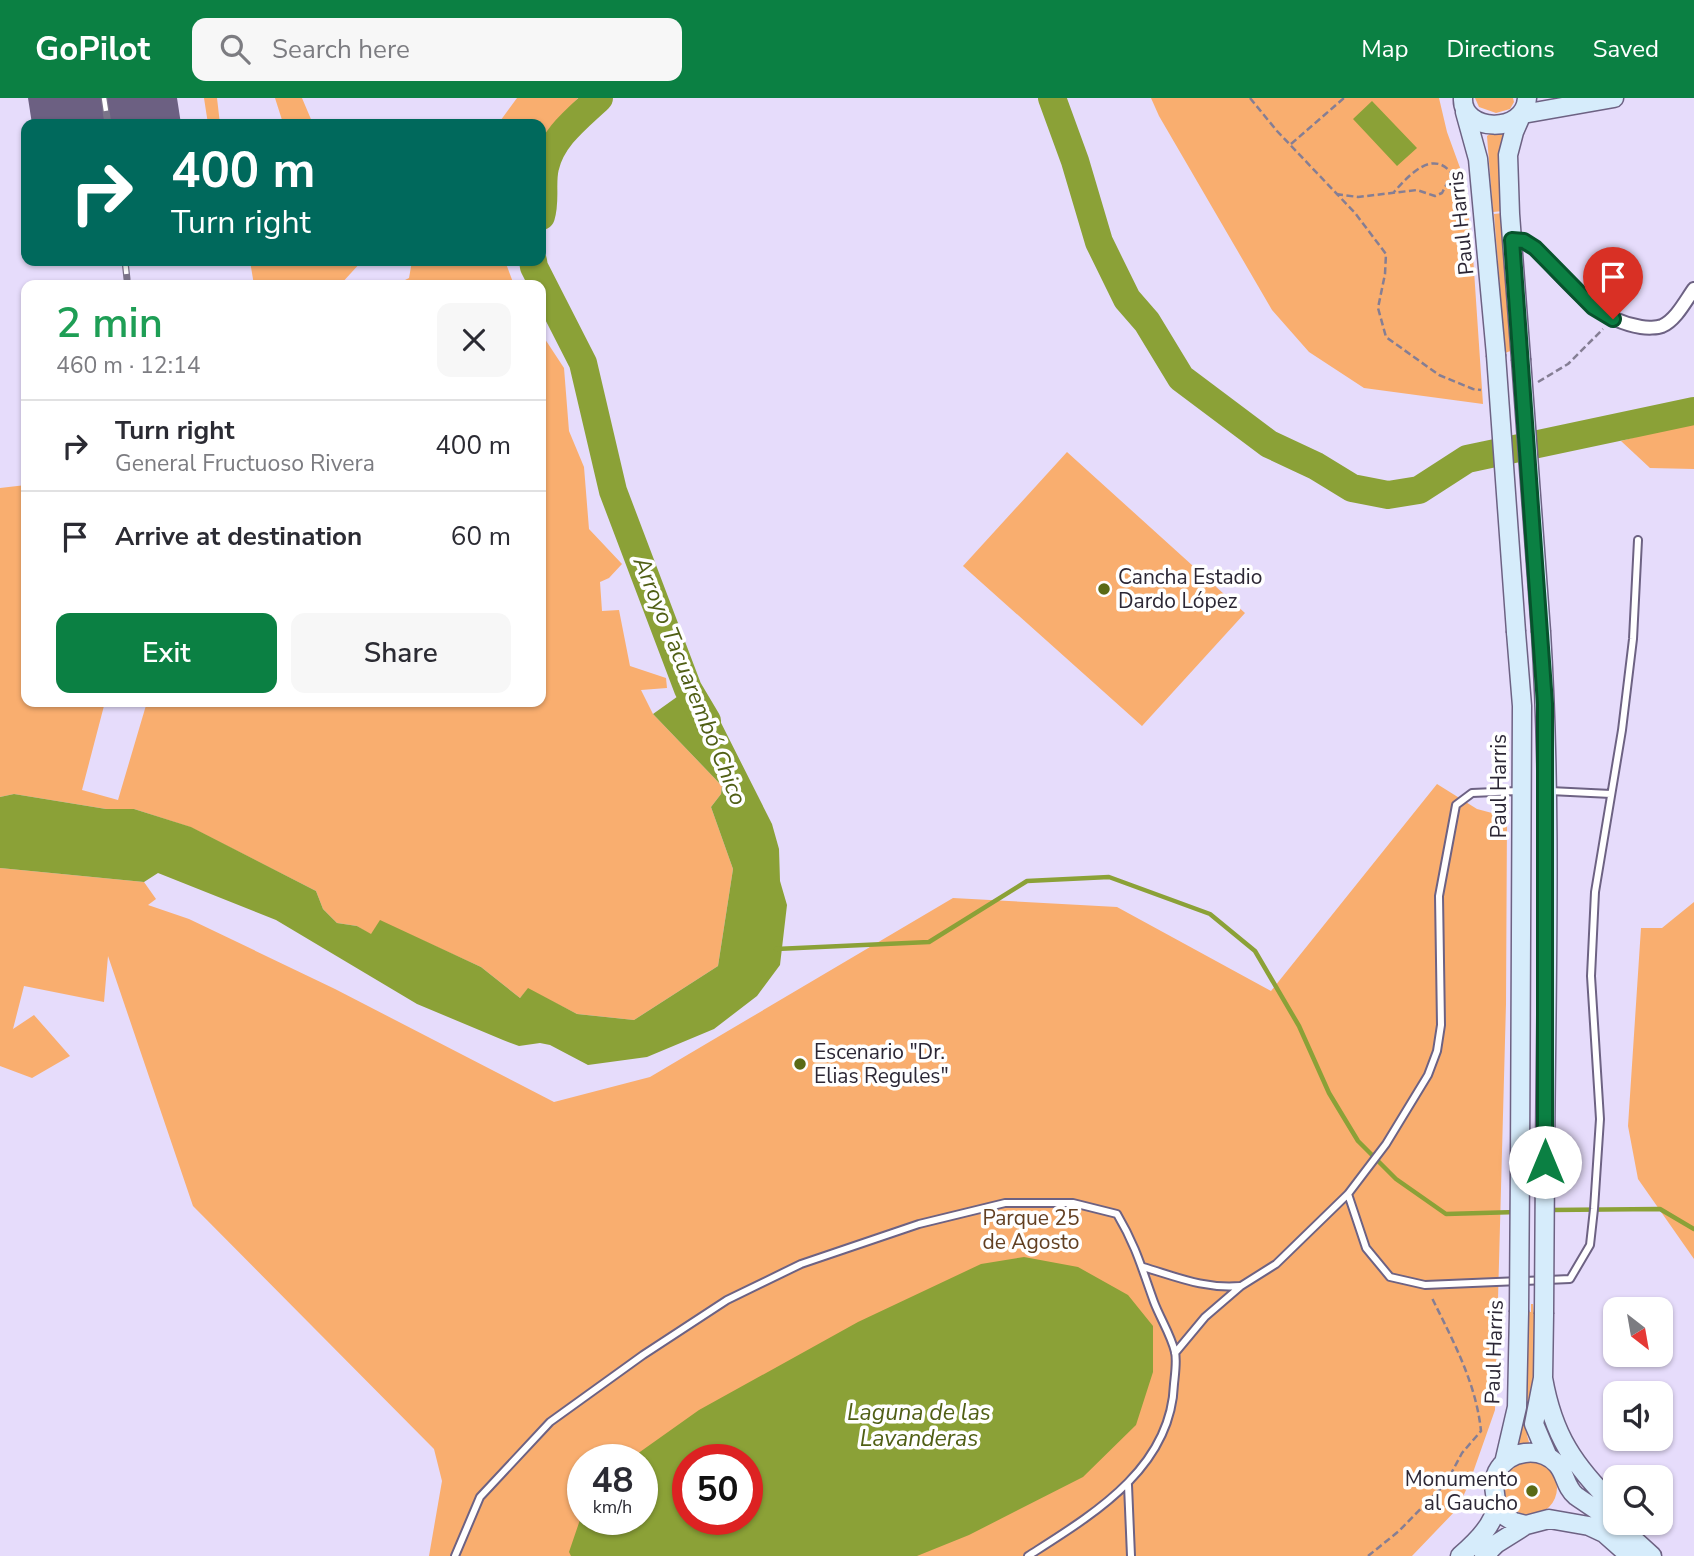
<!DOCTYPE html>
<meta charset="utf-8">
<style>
body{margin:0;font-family:"Nunito Sans",sans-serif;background:#f7f7f7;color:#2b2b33;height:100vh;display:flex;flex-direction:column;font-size:26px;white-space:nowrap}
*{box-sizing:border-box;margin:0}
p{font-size:23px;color:#7c7c81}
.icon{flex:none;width:38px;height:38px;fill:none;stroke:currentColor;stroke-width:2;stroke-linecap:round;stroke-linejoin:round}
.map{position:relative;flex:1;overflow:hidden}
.drawer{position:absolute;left:21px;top:182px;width:525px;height:427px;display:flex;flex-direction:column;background:#fff;border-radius:14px;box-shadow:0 2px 5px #0004}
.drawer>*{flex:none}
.top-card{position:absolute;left:21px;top:21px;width:525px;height:147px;border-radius:14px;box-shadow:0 2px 5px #0004;background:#00695c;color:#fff;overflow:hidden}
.needle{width:46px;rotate:149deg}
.fabs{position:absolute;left:1603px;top:1199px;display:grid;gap:14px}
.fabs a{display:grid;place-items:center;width:70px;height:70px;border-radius:14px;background:#fff;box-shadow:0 2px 5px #0004;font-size:35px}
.speed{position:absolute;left:567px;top:1346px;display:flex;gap:14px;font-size:35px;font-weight:700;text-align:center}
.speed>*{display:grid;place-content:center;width:91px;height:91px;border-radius:50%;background:#fff;box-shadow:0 2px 5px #0004;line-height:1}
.speed small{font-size:18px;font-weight:400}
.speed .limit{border:10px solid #d22;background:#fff;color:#111}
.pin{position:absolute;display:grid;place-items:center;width:60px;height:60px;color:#fff;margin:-72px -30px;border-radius:50% 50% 50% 0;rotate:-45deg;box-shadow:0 0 7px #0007}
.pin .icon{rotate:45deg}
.me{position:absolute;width:77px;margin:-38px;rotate:0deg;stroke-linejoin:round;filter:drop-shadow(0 0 5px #0008)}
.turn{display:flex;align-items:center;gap:24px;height:147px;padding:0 35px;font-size:32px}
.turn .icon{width:91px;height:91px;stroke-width:2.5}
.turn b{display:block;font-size:49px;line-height:60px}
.round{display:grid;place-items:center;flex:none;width:74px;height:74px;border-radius:14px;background:#f7f7f7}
.headline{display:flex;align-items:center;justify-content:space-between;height:119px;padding:0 35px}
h1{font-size:42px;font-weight:600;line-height:52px;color:#1e9e55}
.action{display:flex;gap:14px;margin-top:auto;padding:14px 35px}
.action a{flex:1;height:80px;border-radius:14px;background:#0b8043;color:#fff;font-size:28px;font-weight:600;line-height:80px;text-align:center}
.action a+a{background:#f7f7f7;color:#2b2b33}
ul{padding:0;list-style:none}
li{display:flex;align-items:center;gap:21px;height:91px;padding:0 35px;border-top:2px solid #e1e1e2}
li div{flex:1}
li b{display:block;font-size:26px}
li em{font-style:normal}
header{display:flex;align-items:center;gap:42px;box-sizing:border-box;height:98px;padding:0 35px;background:#0b8043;color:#fff}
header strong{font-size:33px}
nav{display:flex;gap:38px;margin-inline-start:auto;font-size:24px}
.search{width:490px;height:63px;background:#f7f7f7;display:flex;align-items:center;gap:18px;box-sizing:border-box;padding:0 24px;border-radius:14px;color:#7c7c81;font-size:26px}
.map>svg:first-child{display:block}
</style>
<header>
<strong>GoPilot</strong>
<div class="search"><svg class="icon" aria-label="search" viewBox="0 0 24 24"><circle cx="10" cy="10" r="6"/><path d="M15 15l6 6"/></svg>Search here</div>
<nav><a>Map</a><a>Directions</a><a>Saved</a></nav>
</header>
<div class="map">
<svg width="1694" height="1458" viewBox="0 0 1694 1458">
<rect width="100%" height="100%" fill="#e6dcfb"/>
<path fill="#f9ae6f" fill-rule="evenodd" d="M204 0H217L220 26H208Z
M275 0H302L313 26H265L282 22Z
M517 0H578L541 42V26H498Z
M1151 0H1439L1447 34 1463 78 1472 143 1483 306 1364 290 1309 254 1272 212 1159 18Z
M1475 0H1513L1514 4 1510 11 1496 15 1479 9Z
M1493 34H1507L1503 113 1493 114 1487 38Z
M1503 115 1513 252 1505 255 1494 116Z
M250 163H362L340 187H254Z
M412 163H505L514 187H395L409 180Z
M541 235 564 270 569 333 584 369 589 431 622 466 609 480 600 484 602 513 619 512 630 568 666 580 667 590 641 592 653 616 722 688 721 696 711 709 733 771 718 868 634 922 577 916 528 891 520 900 481 869 380 823 371 837 357 828 337 825 323 811 316 793 190 729 134 711H106L14 696 0 699V390L26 387V604H105L82 692 118 702 147 604H541Z
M1694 323V371L1650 370 1621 343Z
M1067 354 1245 515 1142 628 963 468Z
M1437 686 1477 711 1507 719 1506 906 1495 1312 1470 1383 1458 1410 1412 1458H429L442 1383 434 1351 193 1108 108 858 104 904 24 888 13 931 34 917 70 958 32 980 0 968V770L144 784 156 801 148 807 189 821 335 891 554 1004 650 979 953 800 1117 809 1271 893ZM583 1362H642V1421H583ZM688 1362H747V1421H688Z
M1694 804V1161L1638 1081 1628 1028 1641 830H1662Z
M1531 1206H1533L1534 1217H1537L1536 1278 1527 1337 1530 1348 1514 1352 1525 1304 1528 1214H1531Z
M1503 1390a27 27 0 1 1 54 0a27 27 0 1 1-54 0Z"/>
<path fill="#8ba137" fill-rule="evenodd" d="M1372 3 1417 50 1397 68 1353 21Z
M688 591 706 595 772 726 779 751 780 783 787 807 780 867 757 898 714 931 647 959 588 967 550 947 540 945 519 948 503 942 417 906 276 822 158 775 144 784 0 770V699L14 696 106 711H134L191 729 316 793 323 811 337 825 357 828 371 836 380 822 481 869 520 900 528 890 577 916 634 922 718 868 733 771 711 709 721 696 722 688 653 616Z
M1024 1159 1078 1169 1128 1197 1153 1228V1274L1136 1327 1083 1379 969 1437 917 1458H571L569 1454 583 1413V1421H642V1362L630 1361 699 1312 858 1224 981 1166ZM688 1362H747V1421H688Z"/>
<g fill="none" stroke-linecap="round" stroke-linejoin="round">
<path stroke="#8ba137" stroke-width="4.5" d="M776 851 929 844 1027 783 1109 779 1210 816 1255 853 1299 928 1329 995 1358 1043 1396 1081 1446 1116 1517 1114
M1550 1112 1660 1111 1694 1131"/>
<path stroke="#8ba137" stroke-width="28" d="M1052 0 1075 63 1099 144 1127 201 1147 224 1181 280 1269 346 1316 368 1352 390 1388 397 1419 392 1467 361 1694 313
M541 118C546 102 541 85 545 69 552 39 578 20 599 0
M533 163 534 169 583 265 613 393 688 591 707 623"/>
</g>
<path fill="#6c6082" d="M28 0H177L181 26H32Z"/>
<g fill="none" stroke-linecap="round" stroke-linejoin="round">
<defs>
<path id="lane" d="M1550 693 1611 696
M1348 1096 1366 1150 1390 1179 1425 1187 1570 1181 1590 1147 1594 1111 1600 1021 1591 878 1595 794 1622 632 1633 541 1638 442
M1143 1169C1177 1179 1204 1191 1240 1188
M1175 1255 1205 1219 1241 1188 1276 1166 1348 1096 1386 1046 1428 977 1437 953 1441 927 1439 798 1456 707 1472 695 1518 693
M1128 1387 1131 1458
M455 1458 480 1399 550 1324 643 1257 727 1202 801 1166 919 1126 1005 1105H1073L1117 1116C1136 1148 1142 1171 1154 1204 1160 1220 1171 1237 1175 1254 1177 1263 1175 1276 1174 1286 1171 1371 1092 1417 1028 1458"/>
<path id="street" d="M1512 142 1524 143 1535 150C1566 182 1594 222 1641 229 1647 230 1657 230 1662 228 1676 222 1686 202 1694 191"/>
<path id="secondary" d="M1463 0C1461 34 1525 37 1527 0
M1465 14 1478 61 1496 257
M1523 16 1614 0
M1521 18 1514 34 1508 57 1510 116 1521 261
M1516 534 1522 608 1520 1067
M1541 534C1552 710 1546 887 1545 1064
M1544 1216 1543 1280 1534 1326 1548 1359
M1543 1280C1553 1337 1574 1368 1615 1408
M1504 1365 1517 1309 1519 1214
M1496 1406 1503 1417 1514 1424 1526 1427 1549 1421 1589 1428 1604 1435 1630 1458
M1460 1458C1474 1446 1496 1426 1496 1406 1496 1394 1491 1386 1497 1374 1508 1352 1540 1348 1557 1366 1566 1376 1565 1389 1576 1398 1583 1403 1591 1408 1598 1413 1617 1427 1635 1442 1652 1458
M1484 1458 1496 1446 1526 1427"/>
</defs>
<use href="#lane" stroke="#6d6283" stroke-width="10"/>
<use href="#street" stroke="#6d6283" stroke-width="16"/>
<use href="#secondary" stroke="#6d6283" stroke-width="21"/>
<path stroke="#857e94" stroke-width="2.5" stroke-dasharray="7 3.5" stroke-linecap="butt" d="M1250 0 1277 33 1355 115 1386 156 1385 176 1378 210 1386 239 1439 277 1473 291 1481 292
M1291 46 1344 0
M1336 96 1358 99 1417 92 1435 98 1442 95 1452 76C1433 50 1408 78 1394 94
M1538 284 1568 266 1603 231
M1368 1458 1399 1433 1446 1385 1462 1355 1481 1333C1476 1284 1452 1241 1431 1198"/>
<use href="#lane" stroke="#fff" stroke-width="6"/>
<use href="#street" stroke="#fff" stroke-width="12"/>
<use href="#secondary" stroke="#d6ecfb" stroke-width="18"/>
<defs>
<path id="rail" d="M104 0 108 26
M125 163 127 181"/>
</defs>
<use href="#rail" stroke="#7b7489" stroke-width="7"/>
<use href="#rail" stroke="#fff" stroke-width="4.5" stroke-dasharray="13" stroke-linecap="butt"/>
<defs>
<path id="secondary-bridge" d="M1496 257 1516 534
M1521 261 1541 534
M1519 1214 1520 1067
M1544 1216 1545 1064"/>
</defs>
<use href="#secondary-bridge" stroke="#6d6283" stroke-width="21" stroke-linecap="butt"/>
<use href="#secondary-bridge" stroke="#d6ecfb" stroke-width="18"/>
</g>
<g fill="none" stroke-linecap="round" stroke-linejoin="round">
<defs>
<path id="route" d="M1545 1064V606L1512 142 1524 143 1535 150 1593 209 1613 221"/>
</defs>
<use href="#route" stroke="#07532c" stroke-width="18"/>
<use href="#route" stroke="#0b8043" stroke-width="12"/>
</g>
<g fill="#5a6a15" stroke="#fff" stroke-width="2.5">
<circle cx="1104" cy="491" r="7"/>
<circle cx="800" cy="966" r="7"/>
<circle cx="1532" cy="1393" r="7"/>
</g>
<g text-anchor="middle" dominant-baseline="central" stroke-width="7" stroke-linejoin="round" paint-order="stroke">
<g font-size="21" fill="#2c2735" stroke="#fff">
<text transform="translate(1461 125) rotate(-96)">Paul Harris</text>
<text transform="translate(1499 688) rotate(-90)">Paul Harris</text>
<text transform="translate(1494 1254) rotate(-88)">Paul Harris</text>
</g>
<g font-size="21" fill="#2c2735" stroke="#fff" text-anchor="start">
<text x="1118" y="479">Cancha Estadio<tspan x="1118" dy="24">Dardo López</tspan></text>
<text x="814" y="954">Escenario "Dr.<tspan x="814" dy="24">Elias Regules"</tspan></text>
<text x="1518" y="1381" text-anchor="end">Monumento<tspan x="1518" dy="24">al Gaucho</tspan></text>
</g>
<g font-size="21" fill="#634022" stroke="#fff">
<text x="1031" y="1120">Parque 25<tspan x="1031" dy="24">de Agosto</tspan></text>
</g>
<g font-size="23" font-style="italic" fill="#505f15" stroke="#fff">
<text transform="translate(690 583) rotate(68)">Arroyo Tacuarembó Chico</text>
<text x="919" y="1314">Laguna de las<tspan x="919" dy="26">Lavanderas</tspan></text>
</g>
</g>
</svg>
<div class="fabs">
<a><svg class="needle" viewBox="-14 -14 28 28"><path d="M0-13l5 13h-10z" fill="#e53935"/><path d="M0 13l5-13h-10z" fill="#7c7c81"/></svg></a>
<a><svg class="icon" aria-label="sound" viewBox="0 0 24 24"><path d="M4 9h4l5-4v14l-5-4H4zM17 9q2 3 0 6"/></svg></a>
<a><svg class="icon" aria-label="search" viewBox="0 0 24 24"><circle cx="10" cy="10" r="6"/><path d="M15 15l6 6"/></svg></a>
</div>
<div class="speed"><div>48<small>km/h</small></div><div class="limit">50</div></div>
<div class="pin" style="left:1613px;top:221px;background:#d93025"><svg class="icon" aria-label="arrive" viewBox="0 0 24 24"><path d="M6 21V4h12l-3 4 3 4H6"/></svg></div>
<svg class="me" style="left:1545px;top:1064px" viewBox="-20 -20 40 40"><circle r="19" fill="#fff"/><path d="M0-13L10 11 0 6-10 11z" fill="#0b8043"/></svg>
<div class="top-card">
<div class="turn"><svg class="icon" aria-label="right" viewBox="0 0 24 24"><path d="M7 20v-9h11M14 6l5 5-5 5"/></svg><div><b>400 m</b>Turn right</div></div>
</div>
<section class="drawer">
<div class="headline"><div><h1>2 min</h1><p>460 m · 12:14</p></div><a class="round"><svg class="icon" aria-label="close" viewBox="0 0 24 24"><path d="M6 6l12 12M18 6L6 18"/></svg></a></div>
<ul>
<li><svg class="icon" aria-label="right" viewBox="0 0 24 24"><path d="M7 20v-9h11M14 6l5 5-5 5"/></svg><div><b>Turn right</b><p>General Fructuoso Rivera</p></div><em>400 m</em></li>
<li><svg class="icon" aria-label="arrive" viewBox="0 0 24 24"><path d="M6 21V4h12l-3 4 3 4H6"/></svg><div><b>Arrive at destination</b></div><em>60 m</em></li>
</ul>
<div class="action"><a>Exit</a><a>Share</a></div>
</section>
</div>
